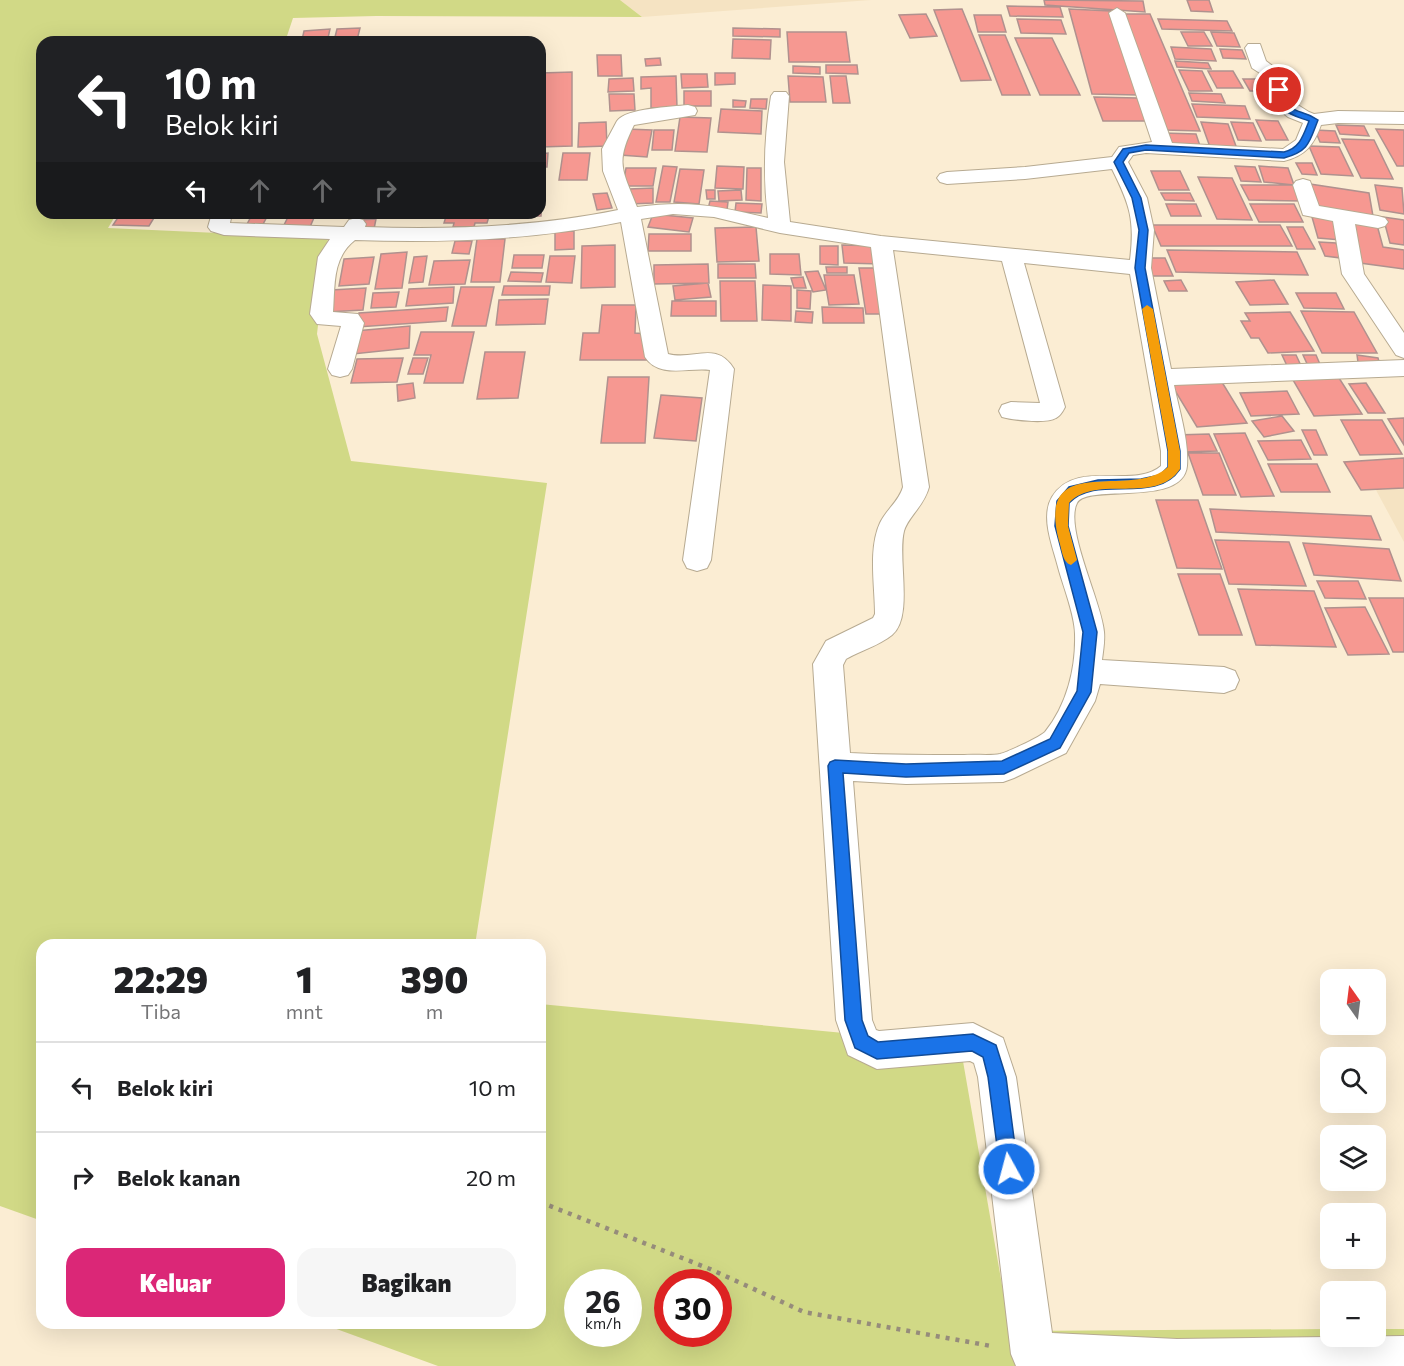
<!DOCTYPE html>
<html lang="id">
<meta charset="utf-8">
<style>
body{margin:0;font-family:Commissioner,sans-serif;background:#f6f6f6;color:#202124;height:100vh;display:flex;flex-direction:column;font-size:22px;white-space:nowrap}
*{box-sizing:border-box;margin:0}
p{font-size:20px;color:#757577}
.icon{flex:none;width:33px;height:33px;fill:none;stroke:currentColor;stroke-width:2;stroke-linecap:round;stroke-linejoin:round}
.map{position:relative;flex:1;overflow:hidden}
.panel{position:absolute;left:36px;top:939px;width:510px;height:390px;display:flex;flex-direction:column;background:#fff;border-radius:18px;box-shadow:0 6px 24px #0002}
.panel>*{flex:none}
.hud{position:absolute;left:36px;top:36px;width:510px;height:183px;border-radius:18px;box-shadow:0 6px 24px #0002;background:#202124;color:#fff;overflow:hidden}
.needle{width:39px;rotate:346deg}
.buttons{position:absolute;left:1320px;top:969px;display:grid;gap:12px}
.buttons a{display:grid;place-items:center;width:66px;height:66px;border-radius:12px;background:#fff;box-shadow:0 6px 24px #0002;font-size:30px}
.speed{position:absolute;left:564px;top:1269px;display:flex;gap:12px;font-size:30px;font-weight:700;text-align:center}
.speed>*{display:grid;place-content:center;width:78px;height:78px;border-radius:50%;background:#fff;box-shadow:0 6px 24px #0002;line-height:1}
.speed small{font-size:15px;font-weight:400}
.speed .limit{border:9px solid #d22;background:#fff;color:#111}
.pin{position:absolute;display:grid;place-items:center;width:51px;height:51px;color:#fff;margin:-26px;border:3px solid #fff;border-radius:50%;box-shadow:0 2px 6px #0007}
.me{position:absolute;width:66px;margin:-33px;rotate:353deg;stroke-linejoin:round;filter:drop-shadow(0 0 4px #0008)}
.turn{display:flex;align-items:center;gap:21px;height:126px;padding:0 30px;font-size:27px}
.turn .icon{width:78px;height:78px;stroke-width:2.5}
.turn b{display:block;font-size:42px;line-height:51px}
.lanes{display:flex;align-items:center;height:57px;padding:0 30px;background:#0003;justify-content:center;gap:30px;direction:ltr}
.lanes .off{opacity:.35}
.eta{display:flex;justify-content:space-evenly;align-items:center;height:102px;text-align:center}
.eta b{font-size:36px;font-weight:800;line-height:42px}
.cta{display:flex;gap:12px;margin-top:auto;padding:12px 30px}
.cta a{flex:1;height:69px;border-radius:18px;background:#db2777;color:#fff;font-size:24px;font-weight:800;line-height:69px;text-align:center}
.cta a+a{background:#f6f6f6;color:#202124}
ul{padding:0;list-style:none}
li{display:flex;align-items:center;gap:18px;height:90px;padding:0 30px;border-top:2px solid #e0e0e0}
li div{flex:1}
li b{display:block;font-size:22px}
li em{font-style:normal}
.map>svg:first-child{display:block}
</style>
<div class="map">
<svg width="1404" height="1366" viewBox="0 0 1404 1366">
<rect width="100%" height="100%" fill="#fbedd3"/>
<path fill="#f5e3c2" d="M620 0H871L642 17Z
M1363 466 1404 467V542Z"/>
<path fill="#d1d986" fill-rule="evenodd" d="M0 0H620L642 17 376 16 293 18 285 42H42V213H117L108 228 328 238 317 334 351 461 547 483 475 945H42V1221L0 1206Z
M540 1004 960 1044 1010 1331 1330 1329V1336H1376V1329H1404V1366H438L320 1323H540ZM578 1282H628V1334H578ZM668 1282H718V1334H668Z"/>
<path fill="#f69891" stroke="#b0918e" stroke-width="1.5" d="M1044 0 1143 1 1145 12 1045 5Z
M1187 0H1209L1213 12 1191 11Z
M1007 6 1060 7 1063 17 1010 16Z
M962 9 991 80 961 81 934 10Z
M1069 9 1111 11 1138 95 1092 94Z
M926 14 937 36 910 38 899 15Z
M1120 14H1150L1200 131 1165 130Z
M974 15H1001L1006 32H978Z
M1017 19 1061 20 1066 34 1021 33Z
M1158 19 1227 21 1232 31 1162 29Z
M360 28 357 40 334 41 337 29Z
M733 28 780 29V37L733 36Z
M330 29 328 38 302 40 304 31Z
M787 32H846L850 62H789Z
M1181 32H1204L1212 46H1188Z
M1211 32 1234 33 1240 47 1217 46Z
M979 35H1005L1030 95H1002Z
M1015 38H1052L1080 95H1040Z
M733 39 771 40 770 59 732 58Z
M1171 47 1211 49 1216 61 1175 59Z
M1220 49 1242 50 1246 59 1223 58Z
M597 55H621L622 76H598Z
M660 58 661 65 646 66 645 59Z
M1175 61 1208 63 1211 69 1177 67Z
M826 65H857L858 74 826 73Z
M793 66 820 67V74L793 73Z
M1179 70 1202 71 1212 91H1189Z
M1208 71H1233L1243 88H1217Z
M572 72V146L540 147 541 73Z
M715 73H735V84L715 85Z
M681 74H707L708 87 682 88Z
M676 76 677 107 651 108V88L641 89V77Z
M788 76 823 77 826 102H790Z
M830 76H846L850 103H833Z
M633 78 634 91 608 92 609 79Z
M1243 79H1266L1273 91H1250Z
M684 91H711V106H684Z
M1189 93 1221 94 1225 103 1192 101Z
M609 94H634L635 110 610 111Z
M1094 97 1137 98 1147 121H1103Z
M751 99H767L766 109 750 108Z
M733 100 746 101 745 107H733Z
M1192 104 1245 106 1250 119 1197 117Z
M721 109 762 111 761 134 718 132Z
M680 117 711 118 707 152 675 151Z
M1256 120 1278 121 1288 140H1266Z
M606 122 607 146 578 147 579 123Z
M1201 122 1228 124 1237 149 1210 147Z
M1231 122 1253 123 1261 141 1238 140Z
M1336 125 1364 126 1369 136 1340 134Z
M626 129 652 130 647 157 620 155Z
M1376 129 1404 130V166H1397Z
M654 130H674L672 150H652Z
M1315 130 1335 131 1340 143 1320 142Z
M1163 133 1196 134 1200 146 1166 144Z
M1342 139 1374 140 1393 179 1361 178Z
M1309 146 1339 147 1353 176 1321 174Z
M548 153 547 167H540V154Z
M563 153H590L587 180H559Z
M1296 163H1312L1317 175 1302 174Z
M663 166 677 167 670 202H656Z
M717 166 744 167 743 189 715 188Z
M1235 166 1255 167 1261 182 1241 181Z
M1259 166 1288 168 1294 185 1264 182Z
M626 168H656L653 186H623Z
M747 168H761V201L746 200Z
M680 169 704 170 699 204 674 202Z
M1151 171H1180L1189 190H1159Z
M1198 177 1232 178 1252 220 1217 219Z
M1310 184 1369 193 1373 216 1313 208Z
M1241 185H1293L1302 201 1249 200Z
M1375 185 1402 188 1404 214 1380 210Z
M540 188H543L541 216 494 217V213H540Z
M653 188V203L629 204V189Z
M706 190H715V199H707Z
M741 190 742 200 719 201 718 191Z
M607 193 612 208 597 210 593 194Z
M1161 193H1190L1194 201 1165 200Z
M710 201 728 202 727 210 708 209Z
M736 203 762 204 761 213 735 212Z
M1166 204H1196L1201 216H1171Z
M1250 204H1294L1303 222H1259Z
M121 213H157L149 226 113 225Z
M253 213H269L262 226H246Z
M290 213H316L310 227H283Z
M447 213H490L487 223H475L474 227H453L454 223H444Z
M653 214 693 218 689 232 648 227Z
M1312 217 1335 219 1341 240 1318 238Z
M1383 217 1404 220V245L1390 243Z
M376 219 374 229H357L359 220Z
M1350 222 1377 225 1383 247 1404 250V269L1360 263Z
M1152 225H1280L1292 246H1161Z
M756 227 759 261 717 262 715 228Z
M1287 227H1303L1315 249H1297Z
M574 231V249L555 250V232Z
M649 234H691V251H648Z
M477 239H505L500 282H471Z
M455 241H472L469 254 452 253Z
M1319 242 1336 243 1341 258 1325 256Z
M615 245V287L581 288 582 246Z
M842 245 879 246 881 264 844 263Z
M820 246H838V265L820 264Z
M1167 250 1297 252 1308 275 1176 272Z
M407 252 402 288 375 289 381 254Z
M770 254H799L801 275 770 274Z
M514 255H544L542 268H512Z
M427 256 423 282 409 283 414 257Z
M550 256H575L572 283 546 282Z
M374 257 369 284 339 286 344 259Z
M1144 258H1165L1173 276H1151Z
M470 260 465 284 429 285 434 261Z
M708 264 709 283 654 284V265Z
M718 264H755L756 278H718Z
M826 267H847V273H827Z
M859 268H877L885 314H866Z
M818 271 826 290 813 292 805 272Z
M511 272 543 273 541 282 508 281Z
M824 275H854L859 304 829 305Z
M803 277 806 288H794L791 278Z
M1181 280 1187 291H1169L1164 281Z
M1274 280 1288 304 1250 305 1236 282Z
M720 281H755L757 321H721Z
M708 283 711 297 675 300 673 286Z
M763 285 791 286V321L762 320Z
M504 286H550L549 295H502Z
M454 287 453 303 406 306 409 289Z
M461 287H494L486 326H452Z
M366 288 363 310 327 312 331 290Z
M797 290 811 291 810 309 797 308Z
M399 292 396 307 371 308 373 293Z
M1296 293H1336L1344 309 1304 308Z
M548 299 545 324 496 325 499 300Z
M672 301H716V316H671Z
M602 305H636L635 333 649 334 647 360H580L583 333H599Z
M448 307 446 321 357 327 359 313Z
M822 307 863 308 864 323H823Z
M796 311 813 312 812 323 795 322Z
M1301 311 1354 312 1377 353H1322Z
M1290 312 1314 351 1268 353 1259 338H1251L1241 321H1250L1245 313Z
M410 326 409 348 353 354 355 331Z
M421 332H474L463 383H424L431 355H414Z
M485 352H525L518 398 477 399Z
M1282 355H1296L1303 370H1289Z
M1303 355H1316L1322 369 1309 368Z
M1357 355 1378 358 1380 365 1358 362Z
M403 358 397 382 351 383 357 359Z
M413 358H428L423 374H408Z
M608 377H649L645 443H601Z
M1339 378 1362 414 1314 416 1293 380Z
M1220 379 1247 423 1197 427 1171 384Z
M413 383 415 398 398 401 397 385Z
M1366 383 1385 413H1368L1349 384Z
M1287 391 1299 414 1251 416 1240 393Z
M661 395 702 398 696 441 654 438Z
M1282 416 1294 431 1264 437 1252 421Z
M1404 418V445L1388 419Z
M1341 420H1382L1402 454 1360 455Z
M1302 430H1316L1327 455H1314Z
M1245 433 1274 496 1241 497 1214 434Z
M1209 434 1217 451 1183 452 1175 435Z
M1301 440 1311 459 1268 460 1258 441Z
M1188 453H1219L1236 495H1203Z
M1404 458V488L1361 490 1344 462Z
M1268 464H1317L1330 492H1281Z
M1156 500H1198L1222 569 1177 568Z
M1210 509 1371 516 1381 540 1216 532Z
M1215 540 1289 542 1306 586 1229 584Z
M1303 543 1389 549 1401 581 1314 575Z
M1178 574H1220L1242 635H1199Z
M1317 581H1358L1366 599 1325 598Z
M1238 589 1314 591 1336 647 1256 645Z
M1369 598H1404V652H1393Z
M1365 607 1389 654 1348 655 1325 608Z"/>
<g fill="none" stroke-linecap="round" stroke-linejoin="round">
<defs>
<path id="minor" d="M1117 8 1125 13 1172 143 1283 149 1296 140 1303 123 1288 117 1278 109 1273 100 1266 77 1252 68 1245 48 1248 44H1260L1266 61 1283 74 1293 102 1309 112 1314 114 1338 111 1404 112V124L1338 123 1321 125C1314 145 1305 156 1284 161L1146 153 1133 155 1128 162 1147 198 1154 230 1151 268 1171 369 1404 360V376L1174 385C1179 410 1189 440 1187 466 1183 508 1087 483 1077 503 1064 528 1102 603 1104 632 1105 641 1103 651 1102 660L1224 667 1235 671 1239 680 1235 689 1224 693 1100 684 1095 701 1066 753 1014 778 1003 782 906 784 853 781 872 1020 876 1030 879 1031 973 1023 1003 1038 1016 1077 1052 1333 1177 1339 1404 1336V1366H1016L1011 1354 978 1077 974 1063 970 1061 877 1069 848 1055 836 1020 813 664 826 641 873 618 875 614C875 586 868 549 880 523 886 510 899 501 903 487L871 247 780 233 714 217 673 214 641 219 668 354C694 361 716 340 734 369L711 560 707 568 697 571 687 568 683 560 710 370C689 367 659 379 645 357L621 222C534 240 444 243 355 240 332 258 335 285 333 312L358 314 364 323 352 369 348 375 340 377 332 375 328 369 341 326 317 324 310 314 318 257 330 239 224 235 211 231 208 227 212 213H232L230 223 344 227 349 220 356 218 363 220 366 224 365 227C449 230 535 227 618 210L603 171 602 149 617 121C626 108 672 107 688 105L695 107 697 111 695 115 634 125C615 163 622 169 637 207 690 200 718 206 768 218 763 177 764 137 771 96L774 92H786L789 96 784 162 790 222 881 236 1130 260C1135 220 1130 205 1112 169L1025 179 947 184 940 182 937 178 940 174 947 172 1025 167 1112 157 1119 147 1152 142 1109 13ZM893 250 1002 261 1040 403 1011 402 1002 405 999 411 1002 417C1013 420 1046 424 1056 418 1060 416 1063 411 1065 407L1024 263 1130 274 1161 451V466C1133 490 1076 458 1052 497 1040 517 1053 547 1058 567 1063 586 1075 615 1075 634 1076 668 1067 705 1045 732 1040 737 1008 752 1000 754 990 756 975 754 964 755 926 755 888 755 850 753L843 665 846 659C860 651 880 645 892 635 914 617 897 558 904 531 908 517 924 506 929 487Z
M1303 179 1310 181 1319 206 1378 216 1385 218 1388 222 1385 226 1378 228 1355 224 1364 274 1404 333V358L1396 355 1342 274 1333 221 1303 215 1293 185 1296 181Z"/>
</defs>
<use href="#minor" stroke="#b7aa91" stroke-width="2"/>
<path stroke="#968c7b" stroke-width="4.5" stroke-dasharray="4 6" stroke-linecap="butt" d="M540 1202 710 1269 804 1312 991 1346"/>
<use href="#minor" fill="#fff" fill-rule="evenodd"/>
</g>
<path fill="#1a73e8" stroke="#114b97" stroke-width="1.5" d="M1279 88 1283 90C1292 119 1298 106 1318 120 1309 143 1309 151 1284 158L1146 150 1129 153 1123 162 1141 198 1148 230 1145 268 1180 451V469C1155 506 1097 473 1069 503L1068 526 1097 632 1091 692 1060 748 1004 774 906 777 843 773 862 1020 868 1036 878 1042 973 1034 996 1045 1006 1077 1018 1169 1015 1176 1009 1178 1003 1176 1000 1169 988 1077 983 1057 972 1051 877 1059 855 1048 845 1020 828 766 830 762 835 760 906 764 1002 761 1050 739 1077 691 1083 632 1055 526 1057 501 1069 487 1073 486 1098 480 1141 479 1160 475 1168 467V451L1135 268 1139 230 1132 198 1114 162 1123 149 1146 145 1284 152C1300 148 1303 136 1309 121 1287 113 1282 114 1275 90Z"/>
<path fill="#f59e0b" d="M1147 305 1153 309 1180 451V469C1155 506 1097 473 1069 503L1068 526 1077 560 1071 565C1062 562 1062 549 1059 541 1035 449 1131 501 1168 467V451L1142 309Z"/>
</svg>
<div class="buttons">
<a><svg class="needle" viewBox="-14 -14 28 28"><path d="M0-13l5 13h-10z" fill="#e53935"/><path d="M0 13l5-13h-10z" fill="#757577"/></svg></a>
<a><svg class="icon" aria-label="search" viewBox="0 0 24 24"><circle cx="10" cy="10" r="6"/><path d="M15 15l6 6"/></svg></a>
<a><svg class="icon" aria-label="layers" viewBox="0 0 24 24"><path d="M12 4l9 5-9 5-9-5zM3 14l9 5 9-5"/></svg></a>
<a>+</a>
<a>−</a>
</div>
<div class="speed"><div>26<small>km/h</small></div><div class="limit">30</div></div>
<div class="pin" style="left:1279px;top:90px;background:#d93025"><svg class="icon" aria-label="arrive" viewBox="0 0 24 24"><path d="M6 21V4h12l-3 4 3 4H6"/></svg></div>
<svg class="me" style="left:1009px;top:1169px" viewBox="-20 -20 40 40"><circle r="17" fill="#1a73e8" stroke="#fff" stroke-width="3"/><path d="M0-11L8 9 0 5-8 9z" fill="#fff"/></svg>
<div class="hud">
<div class="turn"><svg class="icon" aria-label="left" viewBox="0 0 24 24"><path d="M17 20v-9H6M10 6l-5 5 5 5"/></svg><div><b>10 m</b>Belok kiri</div></div>
<div class="lanes"><svg class="icon" aria-label="left" viewBox="0 0 24 24"><path d="M17 20v-9H6M10 6l-5 5 5 5"/></svg><svg class="icon off" aria-label="ahead" viewBox="0 0 24 24"><path d="M12 20V5M6 11l6-6 6 6"/></svg><svg class="icon off" aria-label="ahead" viewBox="0 0 24 24"><path d="M12 20V5M6 11l6-6 6 6"/></svg><svg class="icon off" aria-label="right" viewBox="0 0 24 24"><path d="M7 20v-9h11M14 6l5 5-5 5"/></svg></div>
</div>
<section class="panel">
<div class="eta">
<div><b>22:29</b><p>Tiba</p></div>
<div><b>1</b><p>mnt</p></div>
<div><b>390</b><p>m</p></div>
</div>
<ul>
<li><svg class="icon" aria-label="left" viewBox="0 0 24 24"><path d="M17 20v-9H6M10 6l-5 5 5 5"/></svg><div><b>Belok kiri</b></div><em>10 m</em></li>
<li><svg class="icon" aria-label="right" viewBox="0 0 24 24"><path d="M7 20v-9h11M14 6l5 5-5 5"/></svg><div><b>Belok kanan</b></div><em>20 m</em></li>
</ul>
<div class="cta"><a>Keluar</a><a>Bagikan</a></div>
</section>
</div>
